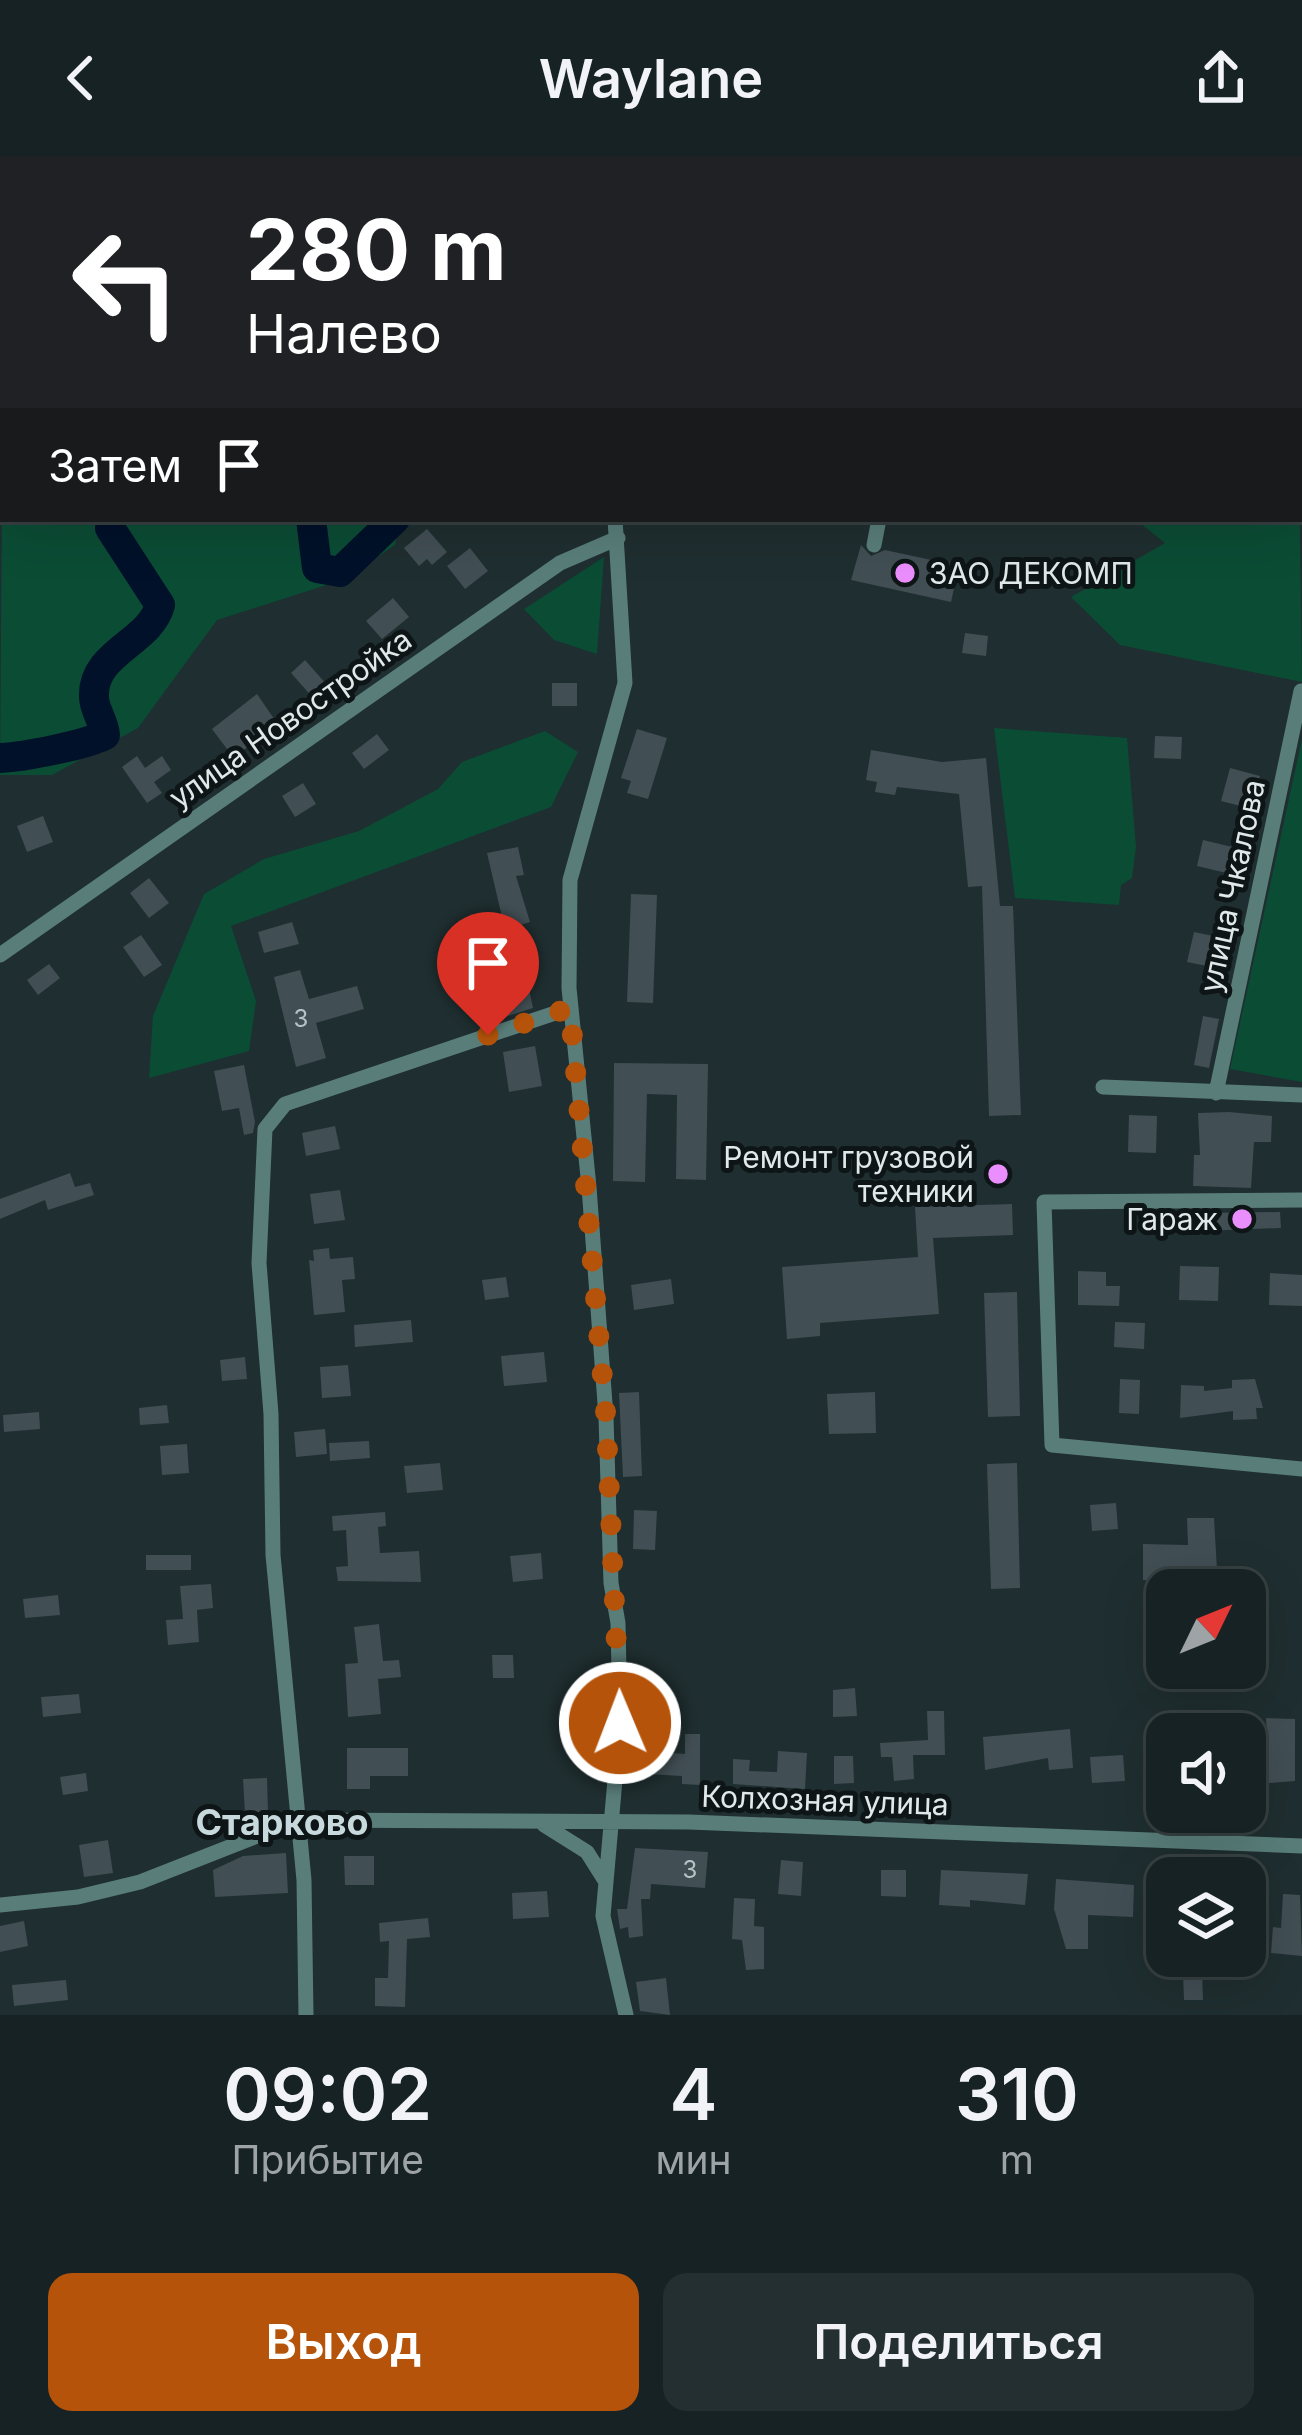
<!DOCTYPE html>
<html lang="ru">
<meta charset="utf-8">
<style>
body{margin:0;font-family:Inter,sans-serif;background:#242f31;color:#f1f3f6;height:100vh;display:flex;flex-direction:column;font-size:45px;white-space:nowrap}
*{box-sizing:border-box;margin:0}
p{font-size:39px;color:#9ea4a6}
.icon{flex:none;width:66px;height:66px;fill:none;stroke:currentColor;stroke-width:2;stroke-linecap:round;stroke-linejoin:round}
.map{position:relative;height:1859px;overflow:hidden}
.drawer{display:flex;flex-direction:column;background:#172224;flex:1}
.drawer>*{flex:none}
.banner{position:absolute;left:0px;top:0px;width:1302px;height:366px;box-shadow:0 12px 48px #0002,0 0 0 3px #363f41;background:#202124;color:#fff;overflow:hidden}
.needle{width:78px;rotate:47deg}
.controls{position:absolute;left:1146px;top:1413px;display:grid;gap:24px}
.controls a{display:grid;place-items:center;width:120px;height:120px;border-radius:24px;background:#172224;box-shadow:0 12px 48px #0002,0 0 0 3px #363f41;font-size:60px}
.pin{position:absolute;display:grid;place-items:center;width:102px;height:102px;color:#fff;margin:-123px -51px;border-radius:50% 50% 50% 0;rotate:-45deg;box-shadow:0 0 12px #0007}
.pin .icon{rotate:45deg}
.me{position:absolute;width:132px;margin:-66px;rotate:359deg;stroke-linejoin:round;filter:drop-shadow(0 0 9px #0008)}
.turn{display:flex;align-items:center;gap:42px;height:252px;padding:0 48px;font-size:54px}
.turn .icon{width:156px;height:156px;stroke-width:2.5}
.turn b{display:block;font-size:84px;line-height:102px}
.then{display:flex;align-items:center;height:114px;padding:0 48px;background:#0003;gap:24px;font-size:45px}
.eta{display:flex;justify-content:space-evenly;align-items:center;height:204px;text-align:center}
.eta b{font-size:72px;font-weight:600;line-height:84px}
.action{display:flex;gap:24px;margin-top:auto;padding:24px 48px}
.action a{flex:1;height:138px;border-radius:24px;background:#b45309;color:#fff;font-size:48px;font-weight:600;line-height:138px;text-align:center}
.action a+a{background:#242f31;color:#f1f3f6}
header{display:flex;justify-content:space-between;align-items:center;height:156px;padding:0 48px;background:#172224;font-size:54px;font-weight:600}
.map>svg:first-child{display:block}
</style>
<header><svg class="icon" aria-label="back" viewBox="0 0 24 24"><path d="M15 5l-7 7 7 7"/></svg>Waylane<svg class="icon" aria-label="share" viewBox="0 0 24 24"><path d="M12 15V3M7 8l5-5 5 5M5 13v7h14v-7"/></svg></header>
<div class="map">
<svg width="1302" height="1859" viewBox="0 0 1302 1859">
<rect width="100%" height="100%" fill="#1f2e30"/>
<path fill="#0b4c35" d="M30 0H360L361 3H31Z
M3 192V363H401L395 389 345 423 217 464 138 572 52 619H0Z
M1299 317 1302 526 1120 489 1071 441 1165 387 1135 363H1299Z
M604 401 597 498 554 484 524 453Z
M994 572 1127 582 1136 691 1132 722 1121 729 1119 749 1015 742Z
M545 575 578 596 551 651 231 770 256 845 249 895 149 922 153 860 204 738 264 703 359 675 438 633 462 606Z
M1302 583V926L1230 913Z"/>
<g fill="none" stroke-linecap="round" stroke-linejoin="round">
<path stroke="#435263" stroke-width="4.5" d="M1299 307 1302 308"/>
<path stroke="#001129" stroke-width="30" d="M311 363 317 412 340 416 395 363
M0 602C24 601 85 589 105 579 104 565 94 554 94 541 92 496 150 487 160 449L110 372 112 363"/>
</g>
<path fill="#414e54" d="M427 373 447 396 432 409 427 403 419 410 404 392Z
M861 389 871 400 885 394 959 410 951 446 851 424Z
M470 392 488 415 465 433 447 410Z
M393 442 409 461 382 483 366 465Z
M965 477 988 480 986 500 962 497Z
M305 504 328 530 314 543 291 517Z
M552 527H577V550H552Z
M257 538 279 570 233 601 212 573Z
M637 573 667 582 648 643 627 637 631 625 621 622Z
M377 578 389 594 364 613 352 597Z
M1155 580 1182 581 1181 603 1154 602Z
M871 594 942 606 986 602 1000 750H1013L1021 959 989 960 982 730 968 731 959 638 897 631 895 639 875 636 877 626 866 624Z
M137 600 145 612 162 600 171 614 154 626 162 637 147 647 122 611Z
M1230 612 1260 620 1252 653 1221 645Z
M303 627 316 648 295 661 282 640Z
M43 660 53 686 27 696 17 670Z
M1203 684 1241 693 1235 719 1197 710Z
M518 691 524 719 516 720 530 766 505 774 487 697Z
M149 722 169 747 149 762 130 737Z
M631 738 657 739 653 847 627 846Z
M292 766 299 788 264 797 258 776Z
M1194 776 1223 782 1217 812 1187 806Z
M141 779 162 809 144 821 123 791Z
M49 808 60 822 38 839 27 824Z
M300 814 309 843 357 830 364 853 316 867 326 902 296 911 274 821Z
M528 828 533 852 499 863 493 835Z
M1203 860 1219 863 1209 912 1194 909Z
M535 890 542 930 509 936 503 896Z
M614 907 708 908 706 1024 676 1023 677 939 647 938 645 1026 613 1025Z
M244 909 255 966 253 977 244 979 239 952 222 955 214 915Z
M1229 956 1272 960 1271 986H1254L1251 1032 1193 1030 1194 999H1200L1198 957Z
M1129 959 1157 960 1156 997 1128 996Z
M335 970 340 993 306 1000 302 977Z
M70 1017 75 1031 90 1027 94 1039 48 1054 45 1044 0 1063V1043Z
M340 1034 345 1064 314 1068 310 1038Z
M1012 1048 1013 1079 933 1082 939 1158 820 1167V1180L787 1183 782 1111 918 1101 915 1051Z
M1280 1056 1281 1072 1203 1075 1202 1057Z
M329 1092 330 1103 353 1101 355 1123 342 1124 345 1156 314 1159 309 1104 314 1105 313 1094Z
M1180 1110 1219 1111 1218 1145 1179 1144Z
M1078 1115 1106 1116V1130H1120L1119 1150 1078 1149Z
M1270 1117 1302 1119V1150L1269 1149Z
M506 1121 509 1141 485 1144 482 1124Z
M671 1123 674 1148 634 1154 631 1129Z
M1017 1136 1020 1260 988 1261 984 1137Z
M411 1164 413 1186 355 1191 354 1169Z
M1115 1166 1145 1167 1144 1193 1114 1191Z
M544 1196 547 1226 504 1230 501 1200Z
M245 1201 247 1223 222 1225 220 1204Z
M348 1209 351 1240 322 1242 320 1211Z
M1120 1223 1140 1224 1139 1258 1119 1257Z
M1255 1223 1263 1252H1256L1257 1263 1233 1264V1255L1180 1262 1181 1229 1204 1230V1235L1232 1232V1224Z
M639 1236 642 1320 623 1321 619 1237Z
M875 1236 876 1277 829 1278 827 1238Z
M167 1249 169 1267 140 1269 139 1252Z
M39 1256 40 1273 4 1276 3 1259Z
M325 1273 327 1298 296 1301 294 1276Z
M369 1285 370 1302 330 1305 329 1287Z
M187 1288 189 1317 162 1319 160 1290Z
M440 1307 443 1334 407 1337 404 1310Z
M1017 1307 1020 1432 991 1433 987 1308Z
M1116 1347 1118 1373 1092 1375 1090 1349Z
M634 1354 657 1355 655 1394 633 1393Z
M385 1356 386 1370 378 1371 380 1397 419 1395 421 1426 338 1425 336 1411 348 1410 346 1374 333 1375 332 1360Z
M1187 1362H1214L1218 1431 1143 1424V1388L1188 1389Z
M541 1397 543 1423 513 1426 510 1400Z
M146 1399H191V1414H146Z
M211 1428 213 1452 197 1454 199 1486 168 1489 166 1464 183 1463 180 1430Z
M58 1439 60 1459 25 1462 23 1443Z
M379 1468 383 1505 399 1504 401 1521 378 1523 381 1558 348 1561 345 1508 358 1507 354 1471Z
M492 1499H513L514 1522H493Z
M855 1532 857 1560 833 1561V1534Z
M79 1538 81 1557 43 1561 41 1541Z
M927 1555H944L945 1599H913L914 1623 894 1625 892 1601H881L880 1587 928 1584Z
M1266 1562 1295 1563V1625L1269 1627Z
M1070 1573 1073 1612 1049 1614 1048 1602 985 1614 983 1581Z
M685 1578H700V1629L682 1628V1620L647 1618 648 1595 685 1598Z
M347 1592H408V1620H370V1633H347Z
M778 1595 807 1597 805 1633 733 1628V1603L750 1604 749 1615 777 1616Z
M1123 1599 1125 1625 1092 1627 1090 1601Z
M834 1600H853L854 1627 834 1628Z
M86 1617 88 1635 63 1639 60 1621Z
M267 1622 268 1657 245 1658 243 1623Z
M108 1684 113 1717 84 1721 79 1689Z
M635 1692 708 1696 705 1732 651 1728 650 1743H641L643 1780 629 1782 628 1771 620 1773 617 1753H627Z
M286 1697 288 1737 215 1741 213 1714 243 1700Z
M344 1700H374V1729H345Z
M781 1704 803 1706 801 1740 778 1738Z
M881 1714H906V1741L881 1740Z
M941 1714 1028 1718 1025 1749 970 1744V1751L939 1749Z
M1056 1723 1134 1729 1133 1761 1088 1759V1793H1066L1054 1753Z
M547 1735 549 1761 513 1763 512 1737Z
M1283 1738 1300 1739 1302 1800 1271 1797 1273 1771 1281 1772Z
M734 1742 755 1743 754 1770 764 1771V1813L746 1814 742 1784 732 1783Z
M428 1762 430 1781 407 1783 405 1851 375 1850V1822H388L389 1785 380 1786 379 1767Z
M24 1765 28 1790 0 1796V1770Z
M1202 1816 1203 1844H1184L1183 1817Z
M666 1822 670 1859 640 1855 636 1826Z
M66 1824 68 1844 14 1850 12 1829Z"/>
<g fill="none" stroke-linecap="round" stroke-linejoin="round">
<path stroke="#597e7a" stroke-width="15" d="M951 3 952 0
M1181 3V0
M0 12H3
M1299 234 1302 235
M615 363 625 527 570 724 569 832 589 1031 606 1261 611 1427 618 1467 620 1567 603 1760 626 1859
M874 389 879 363
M0 799 560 407 618 382
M1103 931 1302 939
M1216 937 1301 535
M1302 1044 1044 1046 1052 1289 1302 1313
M544 1669 587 1696 604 1723
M0 1749 78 1741 140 1726 298 1664 689 1666 1302 1690
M306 1859 304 1724 273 1399 271 1258 259 1107 265 973 285 948 570 852"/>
</g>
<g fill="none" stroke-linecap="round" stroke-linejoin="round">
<path stroke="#b45309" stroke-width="21" stroke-dasharray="0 37.8" d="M488 879 570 852 606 1261 620 1567"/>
</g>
<g fill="#ea8dfd" stroke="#0e1516" stroke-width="4.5">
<circle cx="905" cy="417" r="12"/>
<circle cx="998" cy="1018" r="12"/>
<circle cx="1242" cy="1063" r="12"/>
</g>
<g text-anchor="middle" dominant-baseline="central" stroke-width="10" stroke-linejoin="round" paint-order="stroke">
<g font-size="24" fill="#b8c2c4">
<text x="301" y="862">3</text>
<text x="690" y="1713">3</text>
</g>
<g font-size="30" fill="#e0e9ea" stroke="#0e1516" text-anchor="end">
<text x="929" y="417" text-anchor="start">ЗАО ДЕКОМП</text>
<text x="974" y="1001">Ремонт грузовой<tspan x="974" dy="34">техники</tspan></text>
<text x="1218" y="1063">Гараж</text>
</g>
<g font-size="30" fill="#e0e9ea" stroke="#0e1516">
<text transform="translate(290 562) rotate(-35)">улица Новостройка</text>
<text transform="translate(1232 730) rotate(-78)">улица Чкалова</text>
<text transform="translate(825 1644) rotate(2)">Колхозная улица</text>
</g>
<g font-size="36" font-weight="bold" fill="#c7d9dc" stroke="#0e1516">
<text x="282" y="1666">Старково</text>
</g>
</g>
</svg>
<div class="controls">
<a><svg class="needle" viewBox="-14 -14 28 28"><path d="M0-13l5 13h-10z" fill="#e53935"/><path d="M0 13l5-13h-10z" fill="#9ea4a6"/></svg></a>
<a><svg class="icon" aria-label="sound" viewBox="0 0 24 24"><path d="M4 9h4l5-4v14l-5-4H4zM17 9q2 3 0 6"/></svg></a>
<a><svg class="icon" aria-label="layers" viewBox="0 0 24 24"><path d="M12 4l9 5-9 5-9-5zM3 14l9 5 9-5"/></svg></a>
</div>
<div class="pin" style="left:488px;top:879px;background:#d93025"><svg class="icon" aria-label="arrive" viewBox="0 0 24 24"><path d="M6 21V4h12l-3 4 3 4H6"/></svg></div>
<svg class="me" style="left:620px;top:1567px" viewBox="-20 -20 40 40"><circle r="17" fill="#b45309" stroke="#fff" stroke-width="3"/><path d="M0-11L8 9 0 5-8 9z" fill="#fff"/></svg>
<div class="banner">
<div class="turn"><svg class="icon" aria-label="left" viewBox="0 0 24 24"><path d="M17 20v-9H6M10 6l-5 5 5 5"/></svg><div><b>280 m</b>Налево</div></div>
<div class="then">Затем<svg class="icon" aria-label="arrive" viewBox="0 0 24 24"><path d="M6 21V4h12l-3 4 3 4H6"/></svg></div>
</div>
</div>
<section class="drawer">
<div class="eta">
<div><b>09:02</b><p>Прибытие</p></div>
<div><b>4</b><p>мин</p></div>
<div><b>310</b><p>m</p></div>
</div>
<div class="action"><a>Выход</a><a>Поделиться</a></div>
</section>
